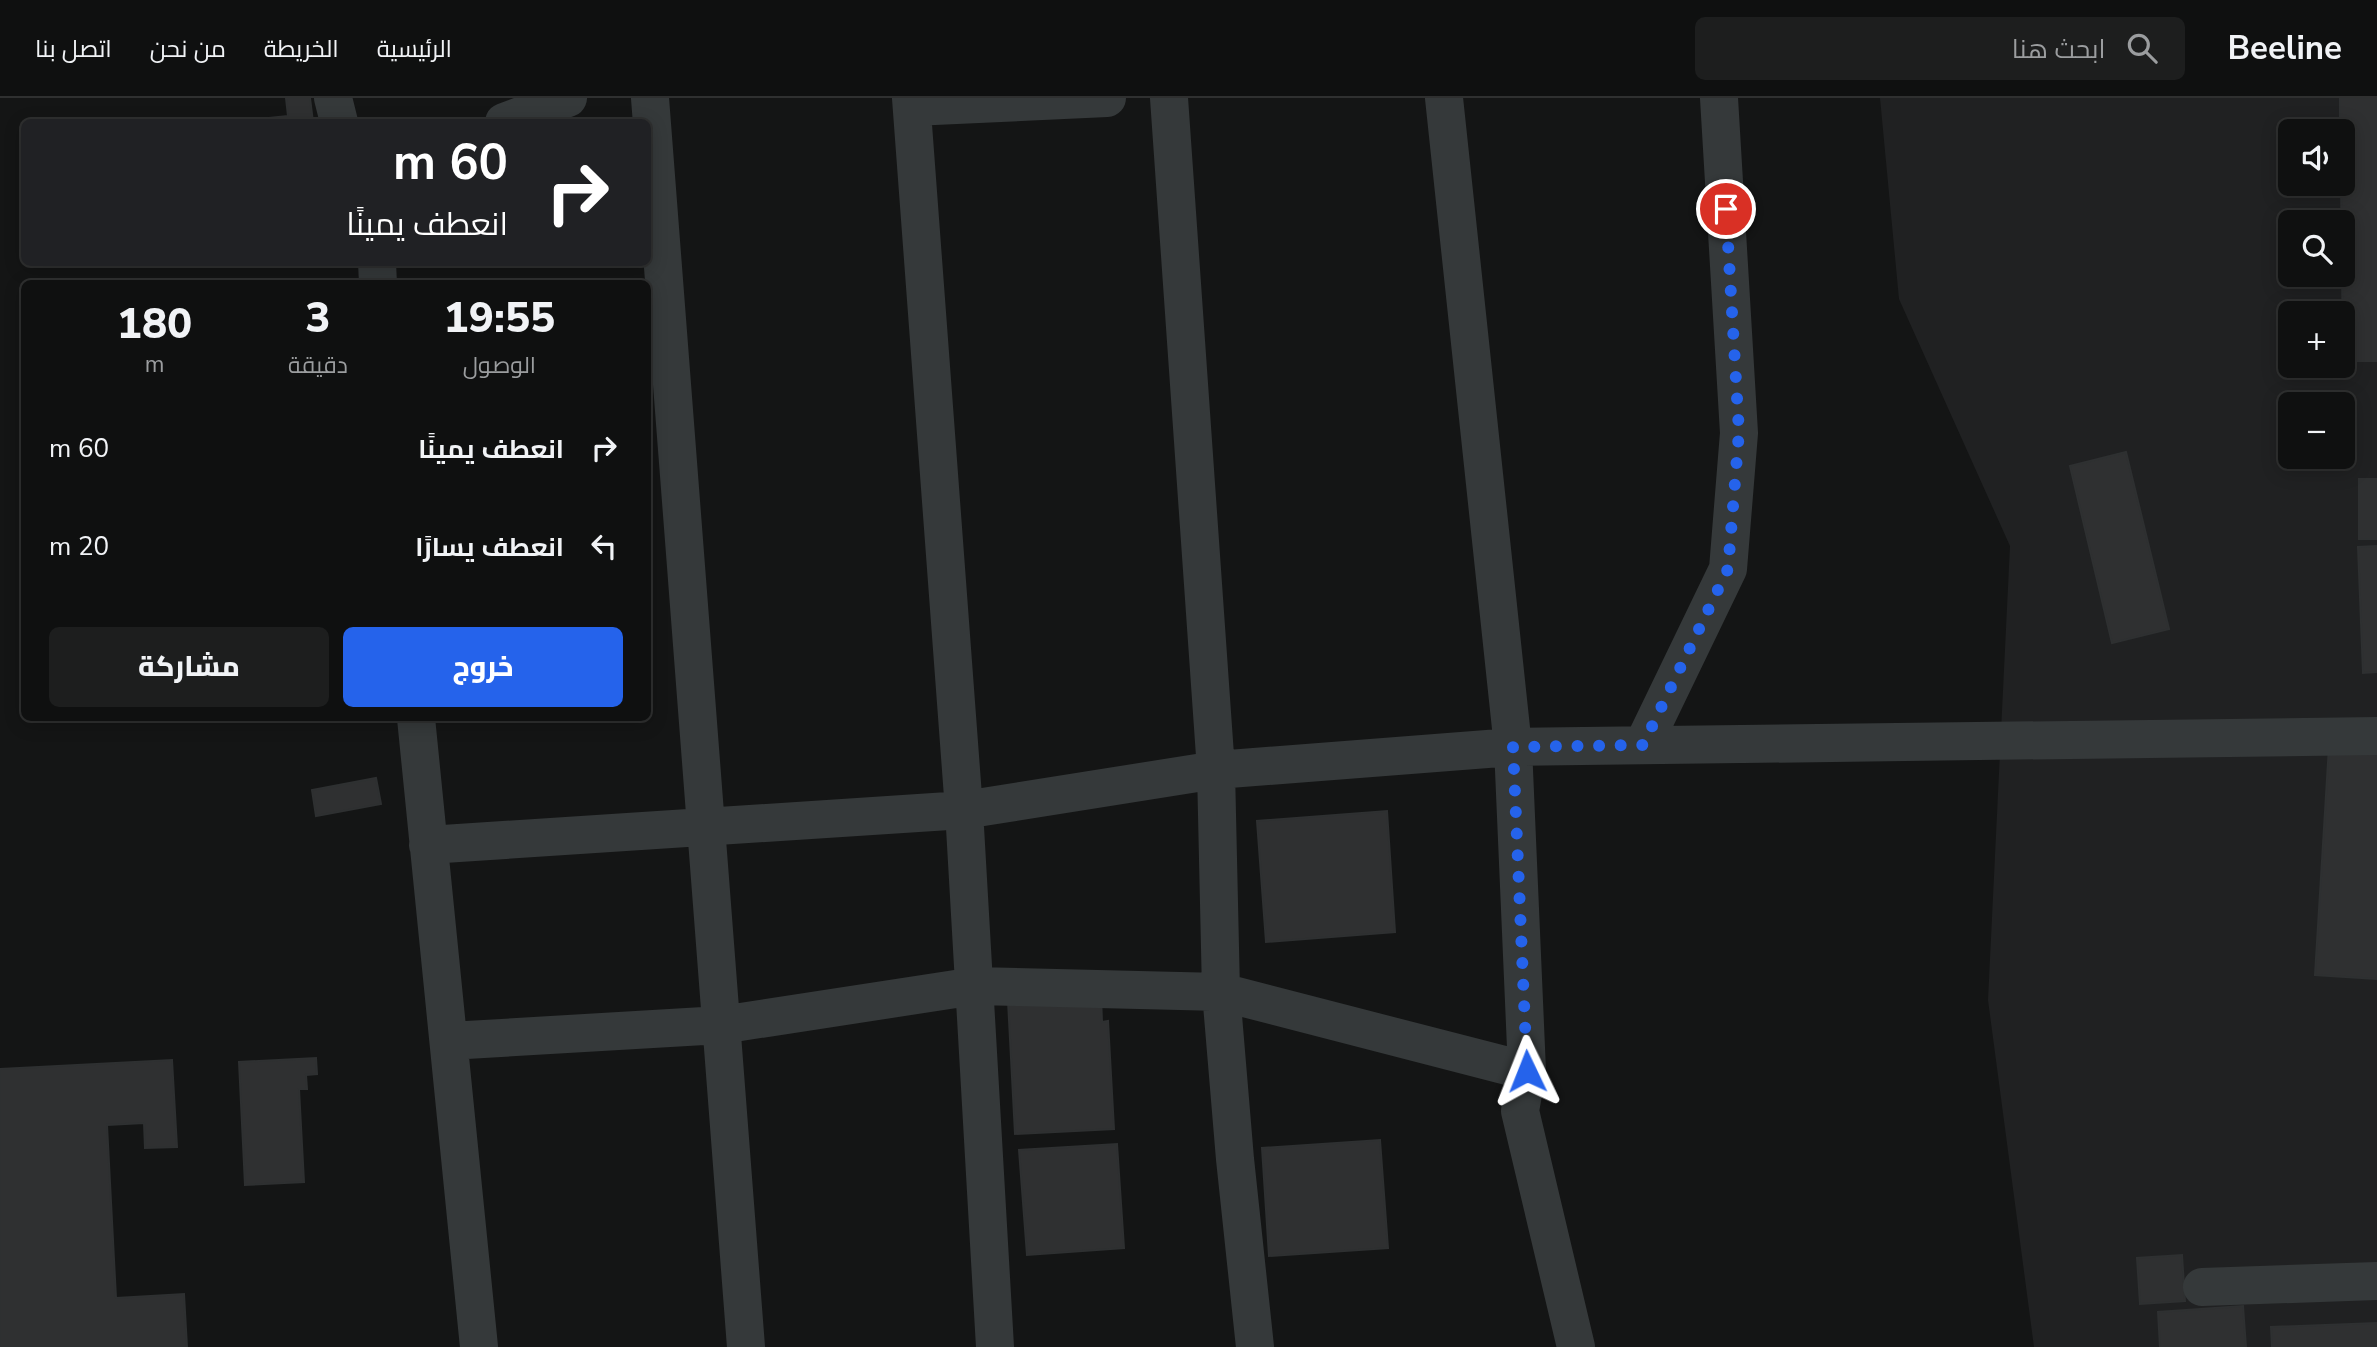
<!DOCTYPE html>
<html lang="ar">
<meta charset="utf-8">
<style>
body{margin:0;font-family:"Nunito Sans",Cairo,sans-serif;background:#1d1e1e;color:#f1f3f6;direction:rtl;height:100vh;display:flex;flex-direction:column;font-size:26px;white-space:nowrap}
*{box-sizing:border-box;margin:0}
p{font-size:23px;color:#9b9d9f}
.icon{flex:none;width:38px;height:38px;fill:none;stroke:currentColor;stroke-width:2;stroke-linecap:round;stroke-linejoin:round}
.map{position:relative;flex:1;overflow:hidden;direction:ltr}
.drawer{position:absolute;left:21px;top:182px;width:630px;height:441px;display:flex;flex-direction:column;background:#0f1010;border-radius:10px;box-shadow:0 4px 18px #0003,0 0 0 2px #2f3030;direction:rtl}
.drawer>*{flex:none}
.banner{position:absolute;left:21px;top:21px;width:630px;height:147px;border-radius:10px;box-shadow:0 4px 18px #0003,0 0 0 2px #2f3030;direction:rtl;background:#202124;color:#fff;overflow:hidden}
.fabs{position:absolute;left:2278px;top:21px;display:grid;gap:14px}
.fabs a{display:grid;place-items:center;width:77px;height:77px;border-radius:10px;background:#0f1010;box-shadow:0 4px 18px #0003,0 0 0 2px #2f3030;font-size:35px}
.pin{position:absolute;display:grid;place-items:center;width:60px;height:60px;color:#fff;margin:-30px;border:4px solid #fff;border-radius:50%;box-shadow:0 2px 7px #0007}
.me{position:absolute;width:77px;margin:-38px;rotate:358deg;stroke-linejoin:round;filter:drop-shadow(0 0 5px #0008)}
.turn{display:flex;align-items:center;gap:24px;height:147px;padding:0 28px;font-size:32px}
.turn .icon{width:91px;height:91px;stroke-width:2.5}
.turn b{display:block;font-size:49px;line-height:60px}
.eta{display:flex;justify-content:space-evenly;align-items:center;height:119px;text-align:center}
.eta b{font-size:42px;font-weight:800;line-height:49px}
.button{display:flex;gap:14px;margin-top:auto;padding:14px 28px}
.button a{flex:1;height:80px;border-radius:10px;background:#2563eb;color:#fff;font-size:28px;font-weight:800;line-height:80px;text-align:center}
.button a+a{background:#1d1e1e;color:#f1f3f6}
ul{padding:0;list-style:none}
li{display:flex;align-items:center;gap:21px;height:98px;padding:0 28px}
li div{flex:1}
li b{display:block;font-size:26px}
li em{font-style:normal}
header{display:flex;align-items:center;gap:42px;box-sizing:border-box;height:98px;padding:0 35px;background:#0f1010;border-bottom:2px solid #2f3030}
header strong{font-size:33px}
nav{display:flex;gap:38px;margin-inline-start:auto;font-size:24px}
.search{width:490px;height:63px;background:#1d1e1e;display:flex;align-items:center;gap:18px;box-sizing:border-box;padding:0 24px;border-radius:10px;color:#9b9d9f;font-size:26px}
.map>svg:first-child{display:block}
</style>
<header>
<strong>Beeline</strong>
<div class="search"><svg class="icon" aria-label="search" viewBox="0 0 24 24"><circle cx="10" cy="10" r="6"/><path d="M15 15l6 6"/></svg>ابحث هنا</div>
<nav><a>الرئيسية</a><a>الخريطة</a><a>من نحن</a><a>اتصل بنا</a></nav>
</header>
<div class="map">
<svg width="2377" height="1249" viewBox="0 0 2377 1249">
<rect width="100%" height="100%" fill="#141515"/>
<path fill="#202122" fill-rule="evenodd" d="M1880 0H2377V1249H2034L1988 902 2010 448 1899 201ZM2291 33H2343V86H2291ZM2291 124H2343V177H2291ZM2291 215H2343V268H2291ZM2291 306H2343V359H2291Z"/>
<path fill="#2f3031" stroke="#2e3031" stroke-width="2" d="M286 0H310L313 24H250V22L288 18Z
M2340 0H2377V263H2343L2341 86H2343V33H2340Z
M2126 354 2169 531 2112 545 2070 368Z
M2359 381H2377V441H2359Z
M2377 448V574L2363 575 2358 449Z
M2329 648 2377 651V881L2315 877Z
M376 680 381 706 316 718 312 692Z
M1387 713 1395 834 1266 844 1257 723Z
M1101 898 1102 924 1108 923 1114 1031 1015 1036 1008 903Z
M316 960 317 976 306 977 307 991H299L304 1084 245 1087 239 964Z
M172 962 177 1049 145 1050 144 1025 107 1027 116 1200 184 1196 187 1249H0V971Z
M1380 1042 1388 1150 1269 1158 1262 1050Z
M1117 1046 1124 1150 1027 1157 1019 1052Z
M2182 1157 2185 1203 2140 1206 2137 1160Z
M2243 1208 2246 1249H2160L2158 1214Z
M2377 1225V1249H2272L2271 1229Z"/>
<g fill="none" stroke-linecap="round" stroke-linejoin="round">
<path stroke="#35393a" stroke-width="38" d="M333 0 339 24
M650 0 746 1249
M911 0 964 712 995 1249
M1169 0 1216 672 1221 894 1235 1061 1255 1249
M1444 0 1513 649 1527 973 1520 1013 1576 1249
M912 9 1107 0
M504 24 568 0
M377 164 378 186
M416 620 479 1249
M1643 647 1728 471 1739 335 1719 0
M428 747 964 712 1216 672 1513 649 2377 638
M449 943 721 927 975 888 1221 894 1527 973
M2202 1189 2377 1183"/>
</g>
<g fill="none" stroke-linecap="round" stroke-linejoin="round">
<path stroke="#2563eb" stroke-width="12" stroke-dasharray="0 21.6" d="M1527 973 1513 649 1643 647 1728 471 1739 334 1726 111"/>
</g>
</svg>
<div class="fabs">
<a><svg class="icon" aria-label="sound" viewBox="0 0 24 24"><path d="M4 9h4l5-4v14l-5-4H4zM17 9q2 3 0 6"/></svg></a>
<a><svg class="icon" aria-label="search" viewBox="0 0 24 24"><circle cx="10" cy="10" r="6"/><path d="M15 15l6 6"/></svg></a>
<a>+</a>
<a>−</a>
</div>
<div class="pin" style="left:1726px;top:111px;background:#d93025"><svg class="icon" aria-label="arrive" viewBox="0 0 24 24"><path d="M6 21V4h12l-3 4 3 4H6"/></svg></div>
<svg class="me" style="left:1527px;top:973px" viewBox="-20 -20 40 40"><path d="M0-17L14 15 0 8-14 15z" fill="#2563eb" stroke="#fff" stroke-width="4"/></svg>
<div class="banner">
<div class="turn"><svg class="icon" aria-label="right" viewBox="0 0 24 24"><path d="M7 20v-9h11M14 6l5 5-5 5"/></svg><div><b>60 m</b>انعطف يمينًا</div></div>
</div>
<section class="drawer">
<div class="eta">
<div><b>19:55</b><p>الوصول</p></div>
<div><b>3</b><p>دقيقة</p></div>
<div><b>180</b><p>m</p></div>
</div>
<ul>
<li><svg class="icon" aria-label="right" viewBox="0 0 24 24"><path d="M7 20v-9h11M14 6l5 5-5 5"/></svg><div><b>انعطف يمينًا</b></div><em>60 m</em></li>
<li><svg class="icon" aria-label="left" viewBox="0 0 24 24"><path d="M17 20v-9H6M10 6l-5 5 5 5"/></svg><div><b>انعطف يسارًا</b></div><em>20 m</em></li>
</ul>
<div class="button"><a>خروج</a><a>مشاركة</a></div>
</section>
</div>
